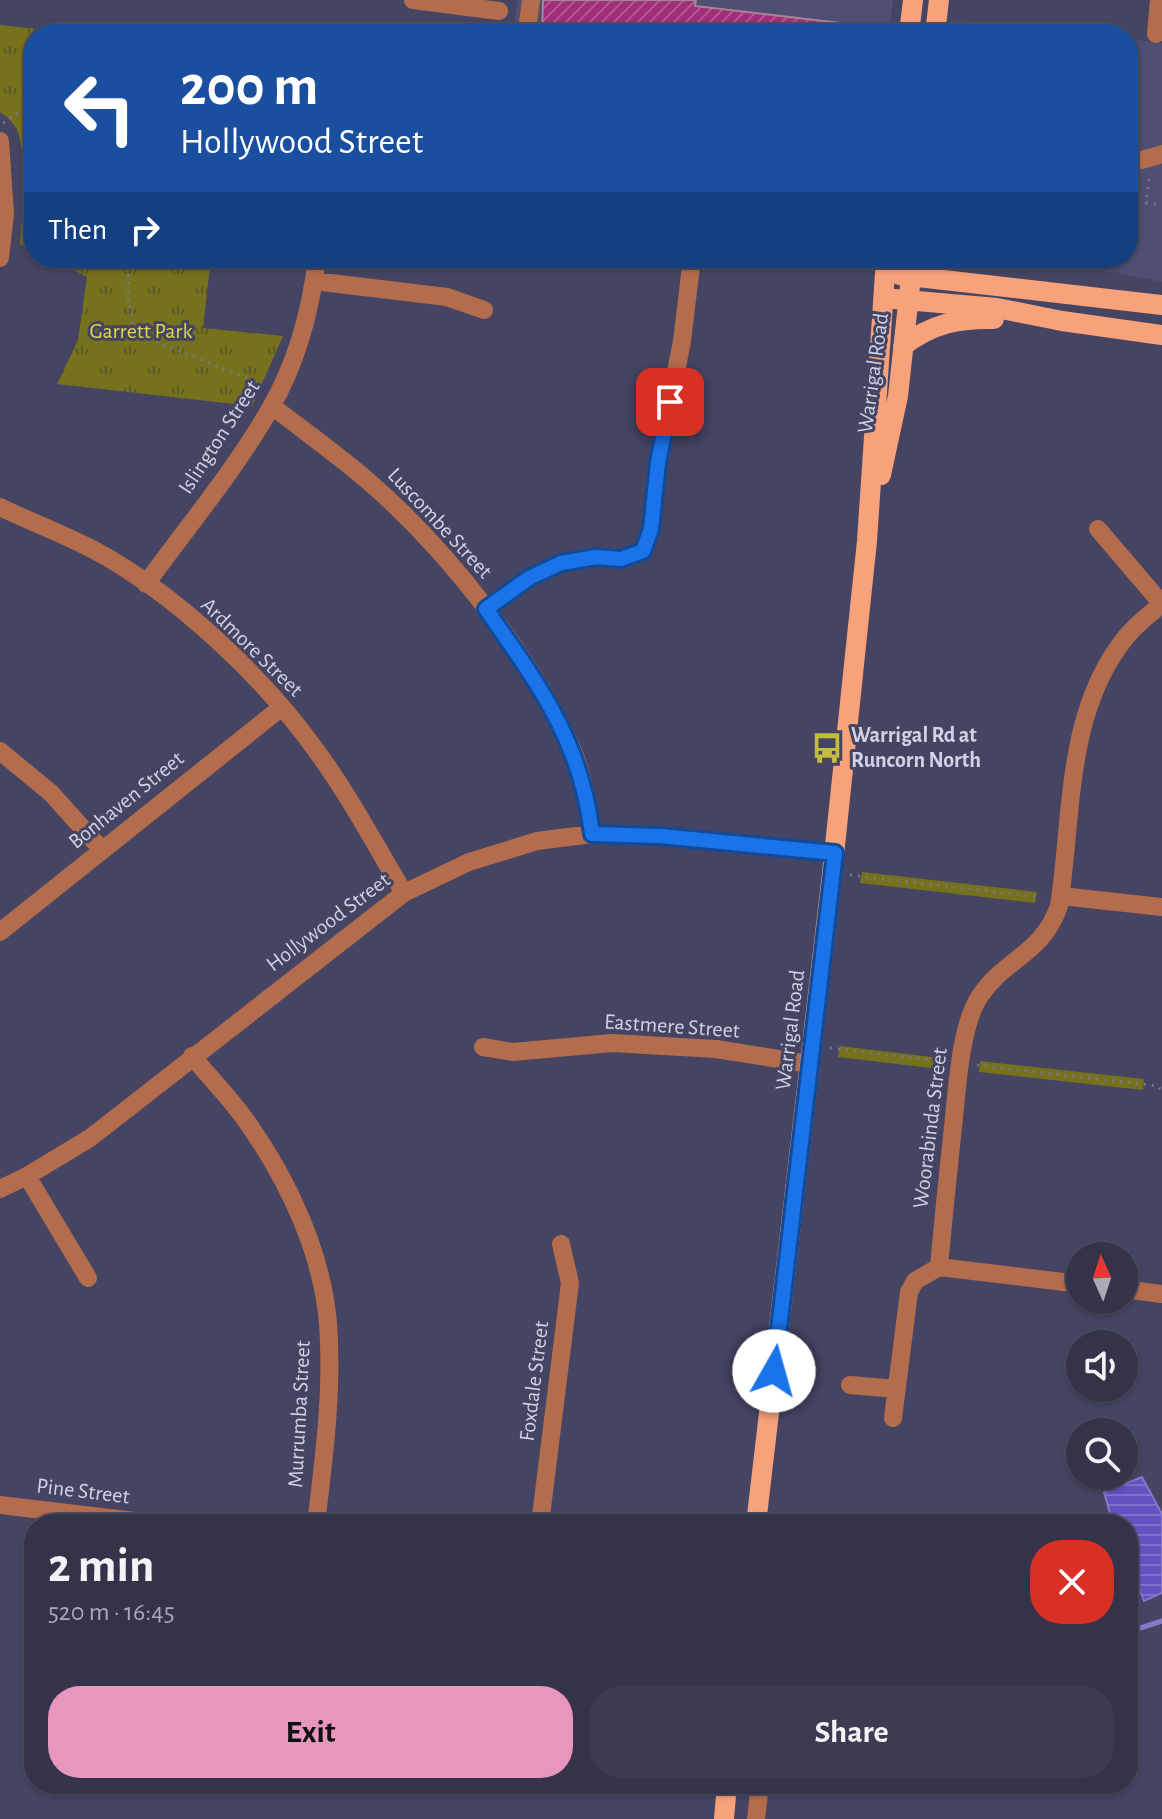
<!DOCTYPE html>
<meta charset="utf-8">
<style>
body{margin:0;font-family:"Alegreya Sans",sans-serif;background:#3c3b51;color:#f1f3f6;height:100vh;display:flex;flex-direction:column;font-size:30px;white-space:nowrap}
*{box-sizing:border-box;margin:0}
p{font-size:26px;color:#a9aab5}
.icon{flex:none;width:44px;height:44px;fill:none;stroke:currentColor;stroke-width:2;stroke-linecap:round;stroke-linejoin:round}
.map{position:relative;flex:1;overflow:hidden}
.drawer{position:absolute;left:24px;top:1514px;width:1114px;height:280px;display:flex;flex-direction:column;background:#34334a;border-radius:32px;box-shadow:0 2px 6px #0004,0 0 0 2px #4e4e62}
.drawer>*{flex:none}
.top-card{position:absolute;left:24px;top:24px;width:1114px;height:244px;border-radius:32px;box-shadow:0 2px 6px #0004,0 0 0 2px #4e4e62;background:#1a4fa0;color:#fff;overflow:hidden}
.needle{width:52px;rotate:357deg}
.tools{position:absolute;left:1066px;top:1242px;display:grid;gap:16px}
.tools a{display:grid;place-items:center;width:72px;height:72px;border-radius:50%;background:#34334a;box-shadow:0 2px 6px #0004,0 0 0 2px #4e4e62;font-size:40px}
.pin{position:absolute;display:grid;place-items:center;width:68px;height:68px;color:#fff;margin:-34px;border-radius:16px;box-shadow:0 4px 12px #0006}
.me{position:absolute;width:88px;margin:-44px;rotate:7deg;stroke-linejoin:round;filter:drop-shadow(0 0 6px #0008)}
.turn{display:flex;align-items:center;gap:28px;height:168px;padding:0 24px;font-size:36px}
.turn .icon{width:104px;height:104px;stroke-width:2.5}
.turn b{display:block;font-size:56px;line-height:68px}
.then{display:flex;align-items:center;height:76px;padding:0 24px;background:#0003;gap:16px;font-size:30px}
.round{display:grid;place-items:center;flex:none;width:84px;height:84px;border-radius:32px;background:#3c3b51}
.overview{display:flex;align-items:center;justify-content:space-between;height:136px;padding:0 24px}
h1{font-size:48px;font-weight:700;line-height:60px}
.primary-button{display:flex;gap:16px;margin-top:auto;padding:16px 24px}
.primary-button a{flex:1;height:92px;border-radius:32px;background:#e797bd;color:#111;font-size:32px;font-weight:700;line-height:92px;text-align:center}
.primary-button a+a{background:#3c3b51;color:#f1f3f6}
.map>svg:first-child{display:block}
</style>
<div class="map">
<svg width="1162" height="1819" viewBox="0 0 1162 1819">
<defs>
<pattern id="park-tufts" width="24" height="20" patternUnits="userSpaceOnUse" patternTransform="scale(2)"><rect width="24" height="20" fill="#76711c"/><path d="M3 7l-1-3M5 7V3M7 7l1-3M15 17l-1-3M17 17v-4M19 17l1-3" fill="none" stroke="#5d5a2e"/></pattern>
<pattern id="water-rules" width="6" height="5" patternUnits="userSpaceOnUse" patternTransform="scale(2)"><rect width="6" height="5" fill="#6352c0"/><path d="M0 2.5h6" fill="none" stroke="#8072cb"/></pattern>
<pattern id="building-hatch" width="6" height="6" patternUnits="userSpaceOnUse" patternTransform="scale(2)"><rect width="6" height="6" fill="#a12f77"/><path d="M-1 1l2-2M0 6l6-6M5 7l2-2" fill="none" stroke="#b15691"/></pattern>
</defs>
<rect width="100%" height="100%" fill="#454463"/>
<path fill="#4f4e73" d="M517 0H893L889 34H513Z
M955 20 1083 34H954Z
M1128 39 1162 43V282L1117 273 1029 261H967L962 258H1128Z"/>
<path fill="#76711c" d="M862 872 1037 892 1035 903 860 883Z
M840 1046 940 1058 939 1069 838 1057Z
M980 1061 1144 1079 1143 1090 979 1072Z"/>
<path fill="url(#park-tufts)" d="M0 25 84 34H34V251L20 244C22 216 28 155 17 130 13 122 7 117 0 112Z
M49 258H211L203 328 283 336 252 406 57 384 78 340 87 277Z"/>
<path fill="url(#water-rules)" stroke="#8478cb" stroke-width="2" d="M1142 1477 1162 1514V1593L1144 1601 1128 1561V1524H1113L1104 1492Z"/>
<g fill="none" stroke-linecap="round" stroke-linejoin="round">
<path stroke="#8478cb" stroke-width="5" d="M1128 1632 1162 1621"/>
</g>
<path fill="url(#building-hatch)" stroke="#a98497" stroke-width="2" d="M543 0H696L695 6 857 25 856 34H542Z"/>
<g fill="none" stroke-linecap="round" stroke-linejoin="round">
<path stroke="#777691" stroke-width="3" stroke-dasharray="2 6" stroke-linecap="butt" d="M23 107 34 110
M3 123 34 101
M1149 179 1146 203 1161 205
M129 258 128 298 133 323 146 338 264 385
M850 875 1041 897
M830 1048 942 1061
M977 1065 1158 1086 1162 1091"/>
<path stroke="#b46d4c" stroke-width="18" d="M413 0 499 11
M530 34 528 23 531 0
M1156 34 1159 0
M0 141 5 214 0 258
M1142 160 1162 154
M314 281 447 297 484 310
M272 406C304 431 338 455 368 481 447 549 531 656 573 751 584 778 588 806 592 834
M0 507C31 522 64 534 94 550 176 594 265 678 318 753 350 797 376 846 404 893
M146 584C188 526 235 470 270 409 296 364 311 309 317 258
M486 609 529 578 561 563 596 557 621 559 643 551 651 529 658 463 682 341 692 258
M0 751 51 793 102 850
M1061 896 1162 907
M0 932 282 707
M483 1047 513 1052 612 1043 716 1049 810 1064
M192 1056C210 1078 231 1099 247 1122 288 1180 322 1252 328 1323 333 1391 324 1457 316 1524
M27 1176 88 1278
M0 1189 27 1176 90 1138 404 893 469 862 537 841 592 834 660 836 835 853
M939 1267 1080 1284
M1124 1289 1162 1294
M850 1385 897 1389
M893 1418 909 1292 915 1281 939 1267C943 1221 948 1174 953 1127 957 1092 960 1025 980 996 1005 958 1042 955 1059 906 1073 815 1065 712 1126 637 1136 624 1150 614 1162 604L1098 529
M0 1505 160 1524
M540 1524 570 1283 561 1244
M756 1819 760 1784"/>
<path stroke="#f7a27a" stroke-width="20" d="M909 34 913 0
M935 34 939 0
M900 275 1162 305
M894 299 997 308 1062 321 1162 335
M903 346C931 324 959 318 994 319
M881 475 898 396 913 258
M756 1524 832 874 867 541 886 258
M724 1819 727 1784"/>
</g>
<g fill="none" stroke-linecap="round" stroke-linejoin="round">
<defs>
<path id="route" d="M670 402 658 463 651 529 643 551 621 559 596 557 561 563 529 578 486 609C538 684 581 740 592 834L660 836 835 853 774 1371"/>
</defs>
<use href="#route" stroke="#114b97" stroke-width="20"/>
<use href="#route" stroke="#1a73e8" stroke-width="14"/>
</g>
<defs>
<symbol id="bus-bare" viewBox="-9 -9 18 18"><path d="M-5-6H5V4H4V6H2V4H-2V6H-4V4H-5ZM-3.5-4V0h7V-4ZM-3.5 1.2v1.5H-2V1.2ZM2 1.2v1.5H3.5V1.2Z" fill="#c4bc3e" stroke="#454463" stroke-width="2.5" paint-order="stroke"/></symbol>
</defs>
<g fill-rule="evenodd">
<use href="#bus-bare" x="805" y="726" width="44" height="44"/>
</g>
<g text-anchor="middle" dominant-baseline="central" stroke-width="6" stroke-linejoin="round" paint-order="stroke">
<g font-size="22" fill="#dfd64a" stroke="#454463">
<text x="141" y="331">Garrett Park</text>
</g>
<g font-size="22" fill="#d2d2e5" stroke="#454463">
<text transform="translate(873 373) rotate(-82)">Warrigal Road</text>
<text transform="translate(219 437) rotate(-57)">Islington Street</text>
<text transform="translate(440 523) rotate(47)">Luscombe Street</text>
<text transform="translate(252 647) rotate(44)">Ardmore Street</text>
<text transform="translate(126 800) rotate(-39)">Bonhaven Street</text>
<text transform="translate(328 922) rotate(-37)">Hollywood Street</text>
<text transform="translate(672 1026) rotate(4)">Eastmere Street</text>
<text transform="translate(790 1030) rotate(-83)">Warrigal Road</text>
<text transform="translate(930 1128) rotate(-83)">Woorabinda Street</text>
<text transform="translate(534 1381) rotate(-83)">Foxdale Street</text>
<text transform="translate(299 1414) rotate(-87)">Murrumba Street</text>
<text transform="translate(83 1491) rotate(7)">Pine Street</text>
</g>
<g font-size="22" font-weight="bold" fill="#d2d2e5" stroke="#454463" text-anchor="start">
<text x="851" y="735">Warrigal Rd at<tspan x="851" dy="25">Runcorn North</tspan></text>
</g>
</g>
</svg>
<div class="tools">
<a><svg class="needle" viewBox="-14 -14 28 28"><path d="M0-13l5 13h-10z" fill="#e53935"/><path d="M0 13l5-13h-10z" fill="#a9aab5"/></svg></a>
<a><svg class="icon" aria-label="sound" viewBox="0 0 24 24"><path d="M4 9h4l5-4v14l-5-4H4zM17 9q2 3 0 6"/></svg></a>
<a><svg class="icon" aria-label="search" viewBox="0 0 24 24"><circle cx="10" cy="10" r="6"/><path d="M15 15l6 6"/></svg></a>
</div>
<div class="pin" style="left:670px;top:402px;background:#d93025"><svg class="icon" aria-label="arrive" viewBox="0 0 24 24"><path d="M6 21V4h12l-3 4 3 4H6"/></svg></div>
<svg class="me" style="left:774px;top:1371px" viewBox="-20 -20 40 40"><circle r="19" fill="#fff"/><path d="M0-13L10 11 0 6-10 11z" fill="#1a73e8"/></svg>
<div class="top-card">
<div class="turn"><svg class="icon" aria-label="left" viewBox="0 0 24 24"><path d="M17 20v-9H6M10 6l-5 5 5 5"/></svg><div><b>200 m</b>Hollywood Street</div></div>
<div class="then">Then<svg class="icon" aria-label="right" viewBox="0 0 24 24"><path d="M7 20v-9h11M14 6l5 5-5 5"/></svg></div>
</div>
<section class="drawer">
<div class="overview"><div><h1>2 min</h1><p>520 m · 16:45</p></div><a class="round" style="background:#d93025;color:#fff"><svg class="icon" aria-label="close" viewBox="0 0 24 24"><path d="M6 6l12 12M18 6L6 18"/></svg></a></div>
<div class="primary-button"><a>Exit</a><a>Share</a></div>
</section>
</div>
